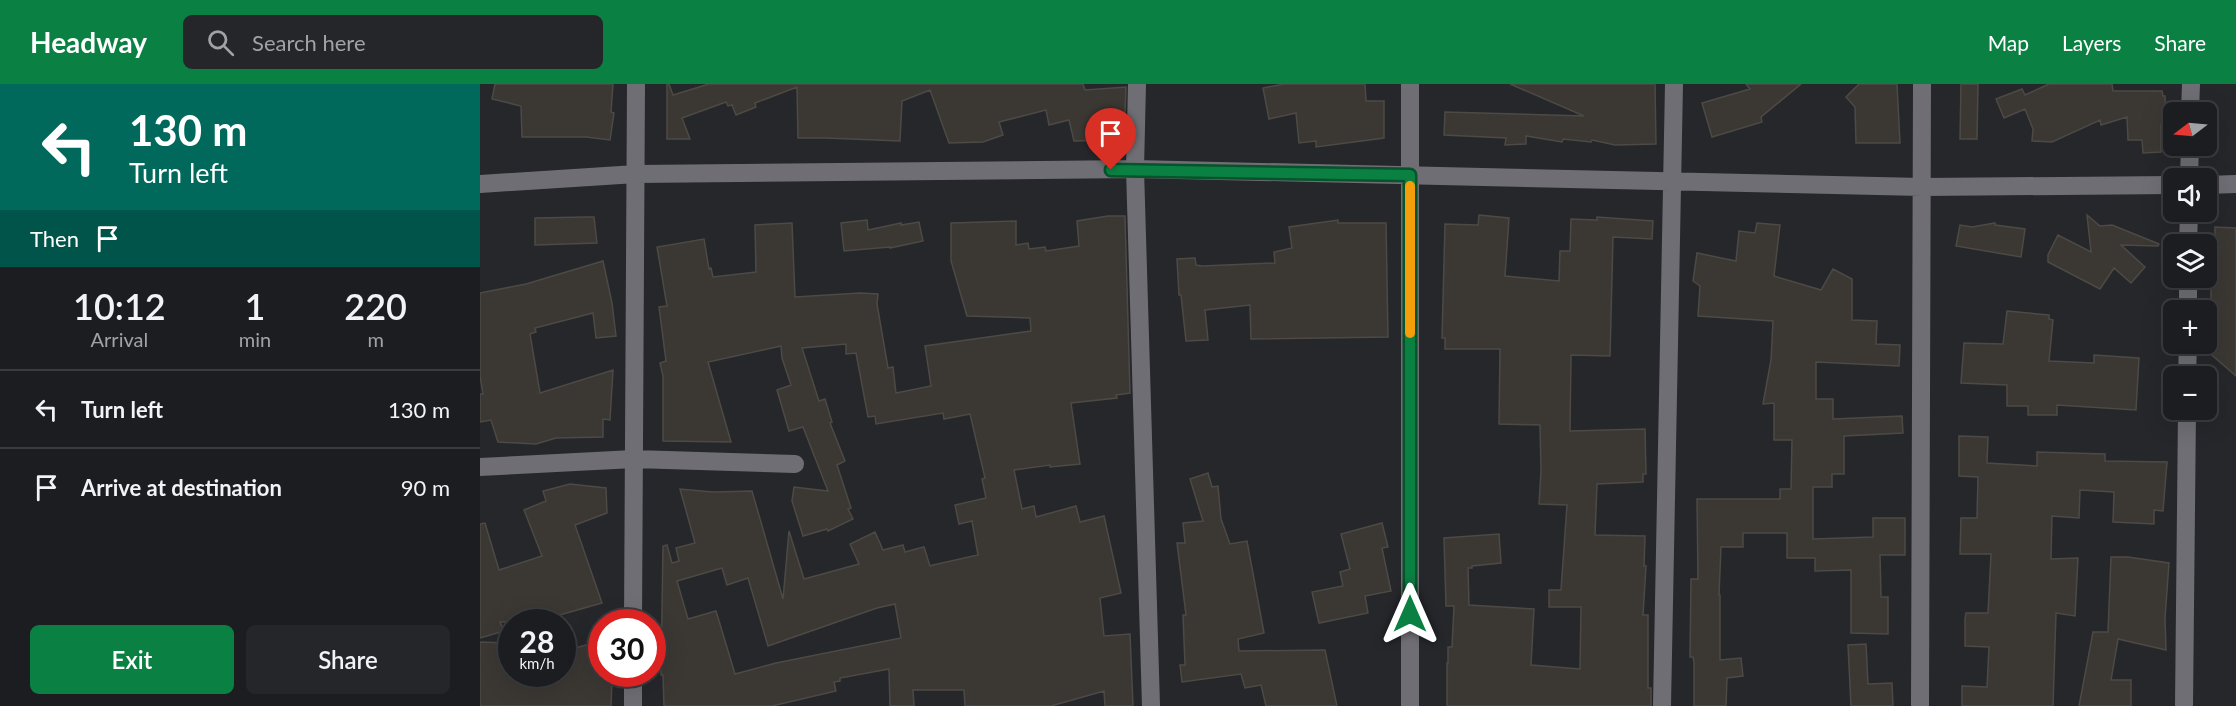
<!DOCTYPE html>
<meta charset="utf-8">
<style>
body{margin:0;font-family:Lato,sans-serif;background:#252629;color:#f1f3f6;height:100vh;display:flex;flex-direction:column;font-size:22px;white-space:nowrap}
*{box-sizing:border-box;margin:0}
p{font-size:20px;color:#a0a2a5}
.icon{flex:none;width:33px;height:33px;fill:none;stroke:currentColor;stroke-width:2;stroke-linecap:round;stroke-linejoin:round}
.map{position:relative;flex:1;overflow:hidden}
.drawer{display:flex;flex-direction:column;background:#1c1d20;width:480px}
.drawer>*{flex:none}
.top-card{background:#00695c;color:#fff;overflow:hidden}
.needle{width:39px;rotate:254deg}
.buttons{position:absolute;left:1683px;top:18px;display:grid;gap:12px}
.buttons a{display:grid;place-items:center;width:54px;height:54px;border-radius:9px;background:#1c1d20;box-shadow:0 6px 24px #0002,0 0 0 2px #3a3b3e;font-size:30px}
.speed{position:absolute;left:18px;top:525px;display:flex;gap:12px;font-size:30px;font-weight:700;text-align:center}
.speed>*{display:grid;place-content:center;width:78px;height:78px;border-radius:50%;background:#1c1d20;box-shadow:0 6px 24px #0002,0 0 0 2px #3a3b3e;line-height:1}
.speed small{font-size:15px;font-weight:400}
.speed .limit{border:9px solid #d22;background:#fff;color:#111}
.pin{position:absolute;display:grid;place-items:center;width:51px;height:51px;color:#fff;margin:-62px -26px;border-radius:50% 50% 50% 0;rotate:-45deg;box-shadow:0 0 6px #0007}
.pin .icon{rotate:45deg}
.me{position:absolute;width:66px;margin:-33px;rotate:0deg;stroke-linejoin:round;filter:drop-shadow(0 0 4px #0008)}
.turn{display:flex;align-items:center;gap:21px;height:126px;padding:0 30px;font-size:27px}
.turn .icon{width:78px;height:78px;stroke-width:2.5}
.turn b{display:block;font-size:42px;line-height:51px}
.then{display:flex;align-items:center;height:57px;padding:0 30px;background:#0003;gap:12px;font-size:22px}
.eta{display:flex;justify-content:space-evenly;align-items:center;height:102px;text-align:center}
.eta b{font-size:36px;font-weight:600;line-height:42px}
.action{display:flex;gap:12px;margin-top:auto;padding:12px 30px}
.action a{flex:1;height:69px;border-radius:9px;background:#0b8043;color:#fff;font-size:24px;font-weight:600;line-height:69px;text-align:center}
.action a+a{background:#252629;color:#f1f3f6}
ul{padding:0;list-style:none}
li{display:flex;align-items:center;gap:18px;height:78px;padding:0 30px;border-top:2px solid #3a3b3e}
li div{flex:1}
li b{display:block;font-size:22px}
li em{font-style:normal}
header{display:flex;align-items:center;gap:36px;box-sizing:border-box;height:84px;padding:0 30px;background:#0b8043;color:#fff}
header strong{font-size:28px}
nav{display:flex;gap:33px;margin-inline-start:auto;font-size:21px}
.search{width:420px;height:54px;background:#252629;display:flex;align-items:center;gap:15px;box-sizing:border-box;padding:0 21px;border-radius:9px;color:#a0a2a5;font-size:22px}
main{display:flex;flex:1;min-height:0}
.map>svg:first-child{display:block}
</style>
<header>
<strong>Headway</strong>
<div class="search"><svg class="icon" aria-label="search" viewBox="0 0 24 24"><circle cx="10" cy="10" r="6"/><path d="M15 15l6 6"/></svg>Search here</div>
<nav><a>Map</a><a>Layers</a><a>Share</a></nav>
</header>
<main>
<section class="drawer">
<div class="top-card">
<div class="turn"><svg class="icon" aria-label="left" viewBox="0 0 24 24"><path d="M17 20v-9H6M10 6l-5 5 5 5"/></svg><div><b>130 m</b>Turn left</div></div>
<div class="then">Then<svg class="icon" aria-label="arrive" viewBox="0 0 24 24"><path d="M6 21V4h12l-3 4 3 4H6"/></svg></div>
</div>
<div class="eta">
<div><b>10:12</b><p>Arrival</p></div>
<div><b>1</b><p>min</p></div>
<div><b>220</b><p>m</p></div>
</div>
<ul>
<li><svg class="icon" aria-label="left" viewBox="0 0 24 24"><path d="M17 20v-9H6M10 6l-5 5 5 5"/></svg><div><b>Turn left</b></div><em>130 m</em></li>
<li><svg class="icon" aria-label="arrive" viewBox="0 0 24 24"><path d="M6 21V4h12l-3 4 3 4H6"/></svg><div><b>Arrive at destination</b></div><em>90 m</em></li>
</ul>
<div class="action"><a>Exit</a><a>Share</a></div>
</section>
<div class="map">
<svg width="1756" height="622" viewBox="0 0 1756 622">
<rect width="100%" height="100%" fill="#26272b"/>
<path fill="#3b3834" stroke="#4d4a46" stroke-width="1.5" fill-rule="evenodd" d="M15 0H133L131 28 134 29 130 56 106 53H42L41 22 12 15Z
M187 0H189L193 11 229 0H603L605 6 646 3 644 56 594 57 589 36 569 41 566 26 519 38 523 51 503 58 469 59 450 6 422 17 420 57 346 54H318L317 3 275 19 276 23 256 31 252 21 248 22 246 18 202 34 210 55H187Z
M804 0H885L886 17H904V54L836 63V57L819 59 816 29 789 35 783 4Z
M1030 0H1175L1176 60 1135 61 1112 56 1111 58 1083 55 1082 58 1046 52V60L1025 61 1026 54 964 51 965 28 1104 32Z
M1266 0H1321L1281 33 1282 38 1232 53 1222 19 1270 5Z
M1379 0H1417L1420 59H1376L1375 23 1366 13Z
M1481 0H1498L1497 55H1480Z
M1569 0H1632L1633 7H1682L1683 12H1685L1686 39 1681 40V68L1663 69 1662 56H1648L1647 33 1621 41 1620 36 1572 58 1552 57 1553 45 1545 25 1524 34 1516 15 1542 5 1545 11Z
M999 131 1029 134 1025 192 1079 197 1080 167H1090L1091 135 1117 136V133L1173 137 1172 155 1133 153 1130 272 1091 271 1090 347 1165 345 1166 390H1163V398L1117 400 1115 451 1165 452 1164 482H1166L1163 531H1168V604H1171V622H967V579H968V563H972L974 522H966L964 454 1019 450 1021 479 992 482V484H988L989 521 1054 525 1051 581 1100 585 1101 523H1069V506H1081L1087 421 1059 420 1061 387 1060 341 1019 340 1020 265H965V254H962L965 140 998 141Z
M1607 131 1620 142 1632 141 1679 160 1678 162 1641 161 1665 183 1651 199 1634 184 1620 205 1568 178V171L1578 151 1611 168Z
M628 132H645L650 309 636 311 637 314 591 319 600 380 570 383V381L534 386 542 425 554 422 556 433 596 422 600 438 624 432 641 509 620 514 624 552 650 550 653 622H625L624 607 571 622H485L484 606H433L434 622H410L409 585 360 594V597L354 598 356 607 292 622H184L183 591H181L183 462 187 461 192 479 199 477 196 464 215 459 200 405 233 408 272 407 303 515 309 447 324 495 379 480 370 460 395 448 403 466 423 461 425 468 444 463 450 482 453 481 498 471 492 437 479 440 475 421 506 414 502 395 505 394 490 330 464 335 463 329 396 340 395 332 388 333 376 269 366 270V260L322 264 339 317 345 315 352 338 350 339 365 377 357 381 371 424 368 425 373 435 348 447 347 445 323 452 312 417 314 403 348 407 323 343 309 347 297 306 311 301 302 274 301 262 228 278 251 358 183 357V292L180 279 186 277 179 223 187 222 177 163 224 155 229 185 231 184 233 193 276 188 275 141 312 139 315 213 380 209 398 210 397 220 408 284 413 283 416 309 451 302 445 262 551 247 550 234 487 232 471 177V139L536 137V161L548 159 549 165 565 163 566 167 599 162 597 137ZM242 484 247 501 268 494 288 562 397 524 415 520 421 554 296 579 255 590 236 527 208 535 197 497Z
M106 133H114L117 159 55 161V134Z
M387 136 388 146 421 139V141L439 138 443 157 410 164V163L364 167 361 139Z
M858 136V139H906L908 253 771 255 770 221 725 226 728 256 706 257 701 211H699L697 175 715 174 716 181 722 182 795 179 794 168 812 164 809 143Z
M1277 139 1300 141 1294 192 1341 206 1353 185 1372 195V236L1397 237 1396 260 1420 261 1419 282 1336 278V315H1353V335L1422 332 1423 349 1364 352V390H1352V403H1333V455L1393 453V434H1425V471H1400L1401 513H1408V550L1371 549V486L1335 487V474H1307V449H1263V463H1241L1239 511H1240V576L1261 574 1263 592 1247 594 1246 622H1214V578L1213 573H1210L1211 495H1218L1217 415H1300V405H1311L1312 356H1294V319L1283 320 1291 276 1293 237 1218 232 1220 202 1213 197 1217 169 1256 177 1259 147 1275 149Z
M1515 139V141L1545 145 1541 173 1476 162 1480 141 1492 143Z
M1735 143 1756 144V292L1719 260H1726V256L1731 257V201H1734Z
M123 177 132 219 136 252 116 254 113 229 55 244 56 248 50 250 60 309 133 286 130 336 123 335V353L76 354 56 360 18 358 11 336 0 338V310H3L0 292V209L46 200Z
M1527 227 1569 231V235L1573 236 1569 277 1614 279V271L1659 274 1656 326 1577 321V331H1548V322H1527V301L1481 299 1484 259 1523 260Z
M1479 352 1508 353 1507 379 1557 382V368L1625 370V377L1687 378 1683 427 1674 426V440L1633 438 1634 408 1600 406 1599 434 1572 432 1571 475 1598 474 1595 532 1576 529 1573 622H1482V602L1507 603 1509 563 1485 562V535L1486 529H1508L1511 470H1480L1481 434H1497L1498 393 1479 392Z
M728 389 732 403 738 402 741 435 750 460 767 457 784 549 758 555 759 567 845 566 857 622H786L781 601 765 604 761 590 702 598 700 581H705L703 531H706L697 459H705L703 439 723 437 710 395Z
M90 400 126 404 127 429 95 441 122 519 55 538H20L24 547 0 554V440L5 439 19 486 62 472 44 426 66 417 63 407Z
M902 439 908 463 902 464 911 507 885 512 888 529 839 539 832 508 863 502 860 488 870 485 861 450Z
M1631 473H1648L1689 479 1685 534 1686 566 1638 555 1631 596H1651V622H1599L1613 548H1628Z
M0 558 28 559 32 569V590H82V568L109 560H122V590H126V594L132 595 131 622H0Z
M1386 560 1388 600 1412 599 1413 622H1371L1368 561Z"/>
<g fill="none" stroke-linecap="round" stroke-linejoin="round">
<path stroke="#6e6e74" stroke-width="18" d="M657 0 655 85 671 622
M1710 28 1711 0
M1709 94 1710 62
M0 100 156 90 655 85 1442 103 1694 101
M1726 101 1756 100
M1708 160 1709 128
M1708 226V194
M1707 292 1708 260
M0 383 154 375 315 380
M153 538 156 0
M153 622V590
M930 622V0
M1182 622 1194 0
M1440 622 1442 0
M1704 622 1707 326"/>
</g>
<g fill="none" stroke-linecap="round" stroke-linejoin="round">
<defs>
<path id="route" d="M631 86 930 91V530"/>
</defs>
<use href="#route" stroke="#07532c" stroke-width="15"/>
<use href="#route" stroke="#0b8043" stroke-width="10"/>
<path stroke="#f59e0b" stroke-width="10" d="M930 102V249"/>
</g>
</svg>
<div class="buttons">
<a><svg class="needle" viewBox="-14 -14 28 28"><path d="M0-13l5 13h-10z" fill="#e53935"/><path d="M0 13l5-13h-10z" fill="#a0a2a5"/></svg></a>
<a><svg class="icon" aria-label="sound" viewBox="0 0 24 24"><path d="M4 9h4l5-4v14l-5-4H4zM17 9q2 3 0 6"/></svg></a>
<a><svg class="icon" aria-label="layers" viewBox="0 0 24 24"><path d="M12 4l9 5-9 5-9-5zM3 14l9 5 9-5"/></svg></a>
<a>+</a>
<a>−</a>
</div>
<div class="speed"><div>28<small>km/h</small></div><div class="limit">30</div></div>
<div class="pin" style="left:631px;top:86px;background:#d93025"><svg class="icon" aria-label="arrive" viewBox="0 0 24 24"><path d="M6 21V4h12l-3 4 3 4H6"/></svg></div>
<svg class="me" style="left:930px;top:530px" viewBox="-20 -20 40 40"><path d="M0-17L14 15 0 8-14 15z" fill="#0b8043" stroke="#fff" stroke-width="4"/></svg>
</div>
</main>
